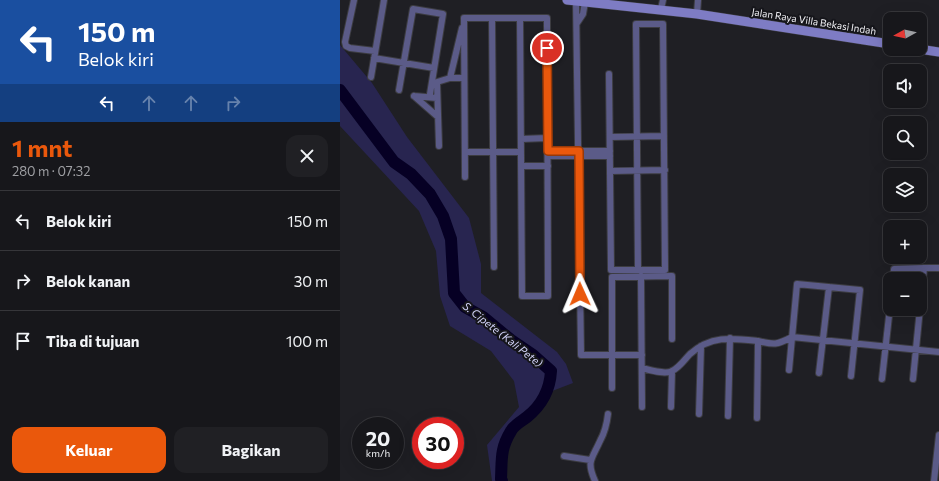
<!DOCTYPE html>
<html lang="id">
<meta charset="utf-8">
<style>
body{margin:0;font-family:Commissioner,sans-serif;background:#202024;color:#f1f3f6;height:100vh;display:flex;flex-direction:column;font-size:15px;white-space:nowrap}
*{box-sizing:border-box;margin:0}
p{font-size:13px;color:#9e9fa3}
.icon{flex:none;width:22px;height:22px;fill:none;stroke:currentColor;stroke-width:2;stroke-linecap:round;stroke-linejoin:round}
.map{position:relative;flex:1;overflow:hidden}
.panel{display:flex;flex-direction:column;background:#17171b;width:340px}
.panel>*{flex:none}
.top-card{background:#1a4fa0;color:#fff;overflow:hidden}
.needle{width:26px;rotate:262deg}
.buttons{position:absolute;left:543px;top:12px;display:grid;gap:8px}
.buttons a{display:grid;place-items:center;width:44px;height:44px;border-radius:8px;background:#17171b;box-shadow:0 4px 16px #0002,0 0 0 1px #36363a;font-size:20px}
.speed{position:absolute;left:12px;top:417px;display:flex;gap:8px;font-size:20px;font-weight:700;text-align:center}
.speed>*{display:grid;place-content:center;width:52px;height:52px;border-radius:50%;background:#17171b;box-shadow:0 4px 16px #0002,0 0 0 1px #36363a;line-height:1}
.speed small{font-size:10px;font-weight:400}
.speed .limit{border:6px solid #d22;background:#fff;color:#111}
.pin{position:absolute;display:grid;place-items:center;width:34px;height:34px;color:#fff;margin:-17px;border:2px solid #fff;border-radius:50%;box-shadow:0 1px 4px #0007}
.me{position:absolute;width:44px;margin:-22px;rotate:359deg;stroke-linejoin:round;filter:drop-shadow(0 0 3px #0008)}
.turn{display:flex;align-items:center;gap:14px;height:84px;padding:0 12px;font-size:18px}
.turn .icon{width:52px;height:52px;stroke-width:2.5}
.turn b{display:block;font-size:28px;line-height:34px}
.lanes{display:flex;align-items:center;height:38px;padding:0 12px;background:#0003;justify-content:center;gap:20px;direction:ltr}
.lanes .off{opacity:.35}
.round{display:grid;place-items:center;flex:none;width:42px;height:42px;border-radius:12px;background:#202024}
.summary{display:flex;align-items:center;justify-content:space-between;height:68px;padding:0 12px}
h1{font-size:24px;font-weight:700;line-height:30px;color:#ea580c}
.button{display:flex;gap:8px;margin-top:auto;padding:8px 12px}
.button a{flex:1;height:46px;border-radius:12px;background:#ea580c;color:#fff;font-size:16px;font-weight:700;line-height:46px;text-align:center}
.button a+a{background:#202024;color:#f1f3f6}
ul{padding:0;list-style:none}
li{display:flex;align-items:center;gap:12px;height:60px;padding:0 12px;border-top:1px solid #36363a}
li div{flex:1}
li b{display:block;font-size:15px}
li em{font-style:normal}
main{display:flex;flex:1;min-height:0}
.map>svg:first-child{display:block}
</style>
<main>
<section class="panel">
<div class="top-card">
<div class="turn"><svg class="icon" aria-label="left" viewBox="0 0 24 24"><path d="M17 20v-9H6M10 6l-5 5 5 5"/></svg><div><b>150 m</b>Belok kiri</div></div>
<div class="lanes"><svg class="icon" aria-label="left" viewBox="0 0 24 24"><path d="M17 20v-9H6M10 6l-5 5 5 5"/></svg><svg class="icon off" aria-label="ahead" viewBox="0 0 24 24"><path d="M12 20V5M6 11l6-6 6 6"/></svg><svg class="icon off" aria-label="ahead" viewBox="0 0 24 24"><path d="M12 20V5M6 11l6-6 6 6"/></svg><svg class="icon off" aria-label="right" viewBox="0 0 24 24"><path d="M7 20v-9h11M14 6l5 5-5 5"/></svg></div>
</div>
<div class="summary"><div><h1>1 mnt</h1><p>280 m · 07:32</p></div><a class="round"><svg class="icon" aria-label="close" viewBox="0 0 24 24"><path d="M6 6l12 12M18 6L6 18"/></svg></a></div>
<ul>
<li><svg class="icon" aria-label="left" viewBox="0 0 24 24"><path d="M17 20v-9H6M10 6l-5 5 5 5"/></svg><div><b>Belok kiri</b></div><em>150 m</em></li>
<li><svg class="icon" aria-label="right" viewBox="0 0 24 24"><path d="M7 20v-9h11M14 6l5 5-5 5"/></svg><div><b>Belok kanan</b></div><em>30 m</em></li>
<li><svg class="icon" aria-label="arrive" viewBox="0 0 24 24"><path d="M6 21V4h12l-3 4 3 4H6"/></svg><div><b>Tiba di tujuan</b></div><em>100 m</em></li>
</ul>
<div class="button"><a>Keluar</a><a>Bagikan</a></div>
</section>
<div class="map">
<svg width="599" height="481" viewBox="0 0 599 481">
<rect width="100%" height="100%" fill="#1f1f24"/>
<path fill="#282550" d="M0 45 32 83 67 137 129 218 141 264V293L217 352 226 364 233 383 207 393 192 413 172 429 162 450 161 479 162 481H152L147 445 179 407 174 381 151 351 110 326 100 296 96 251 79 211 0 126Z"/>
<g fill="none" stroke-linecap="round" stroke-linejoin="round">
<path stroke="#060024" stroke-width="12" d="M0 90 54 162 71 174 90 194 103 216 111 239 114 293 125 307 143 317 171 340 193 355 211 371C210 389 202 405 187 417 182 421 174 425 171 431 160 449 162 459 161 479L162 481"/>
<defs>
<path id="street" d="M14 0 5 42 6 46 10 48 35 51
M236 1 241 355H302
M321 9 323 0
M357 14 358 0
M152 18 154 267
M237 23 243 14 245 2
M34 58 94 68
M269 74 271 270H325L323 24H296L298 270
M31 77 44 0
M110 78 122 28
M59 90 73 9 103 14 90 94
M74 96 98 117
M74 96 97 98
M270 137 324 136
M181 139 207 138
M99 146 97 82 110 78H124
M208 151H270
M125 152H181
M208 156H270
M181 166H208
M270 171 325 170
M125 177 124 18H207L208 296H182L180 18
M301 276 302 407
M553 279 554 269 584 268
M418 341C434 345 437 345 452 337L599 352
M302 368C310 370 325 375 332 371 339 368 345 359 350 354 371 335 392 338 418 341L417 418
M449 370 457 284 520 290 511 376
M479 373 489 287
M542 379 550 307
M573 379 584 268H599
M272 388V277L332 276V339
M331 407 332 371
M359 414 361 346
M388 416 390 338
M224 456 250 460
M255 481C246 461 252 459 260 441 265 432 267 423 268 414
M594 481 599 435"/>
<path id="secondary" d="M227 0 357 14 550 44
M579 49 599 52"/>
</defs>
<use href="#street" stroke="#3c3c41" stroke-width="8"/>
<use href="#secondary" stroke="#3c3c41" stroke-width="10"/>
<use href="#street" stroke="#5b5b88" stroke-width="6"/>
<use href="#secondary" stroke="#7e7cc4" stroke-width="9"/>
</g>
<g fill="none" stroke-linecap="round" stroke-linejoin="round">
<defs>
<path id="route" d="M207 48 208 151H239L240 294"/>
</defs>
<use href="#route" stroke="#983908" stroke-width="10"/>
<use href="#route" stroke="#ea580c" stroke-width="7"/>
</g>
<g text-anchor="middle" dominant-baseline="central" stroke-width="4" stroke-linejoin="round" paint-order="stroke">
<g font-size="10" fill="#efeff3" stroke="#16161b">
<text transform="translate(474 21) rotate(9)">Jalan Raya Villa Bekasi Indah</text>
</g>
<g font-size="11" font-style="italic" fill="#d0d1f6" stroke="#16161b">
<text transform="translate(163 334) rotate(38)">S. Cipete (Kali Pete)</text>
</g>
</g>
</svg>
<div class="buttons">
<a><svg class="needle" viewBox="-14 -14 28 28"><path d="M0-13l5 13h-10z" fill="#e53935"/><path d="M0 13l5-13h-10z" fill="#9e9fa3"/></svg></a>
<a><svg class="icon" aria-label="sound" viewBox="0 0 24 24"><path d="M4 9h4l5-4v14l-5-4H4zM17 9q2 3 0 6"/></svg></a>
<a><svg class="icon" aria-label="search" viewBox="0 0 24 24"><circle cx="10" cy="10" r="6"/><path d="M15 15l6 6"/></svg></a>
<a><svg class="icon" aria-label="layers" viewBox="0 0 24 24"><path d="M12 4l9 5-9 5-9-5zM3 14l9 5 9-5"/></svg></a>
<a>+</a>
<a>−</a>
</div>
<div class="speed"><div>20<small>km/h</small></div><div class="limit">30</div></div>
<div class="pin" style="left:207px;top:48px;background:#d93025"><svg class="icon" aria-label="arrive" viewBox="0 0 24 24"><path d="M6 21V4h12l-3 4 3 4H6"/></svg></div>
<svg class="me" style="left:240px;top:294px" viewBox="-20 -20 40 40"><path d="M0-17L14 15 0 8-14 15z" fill="#ea580c" stroke="#fff" stroke-width="4"/></svg>
</div>
</main>
